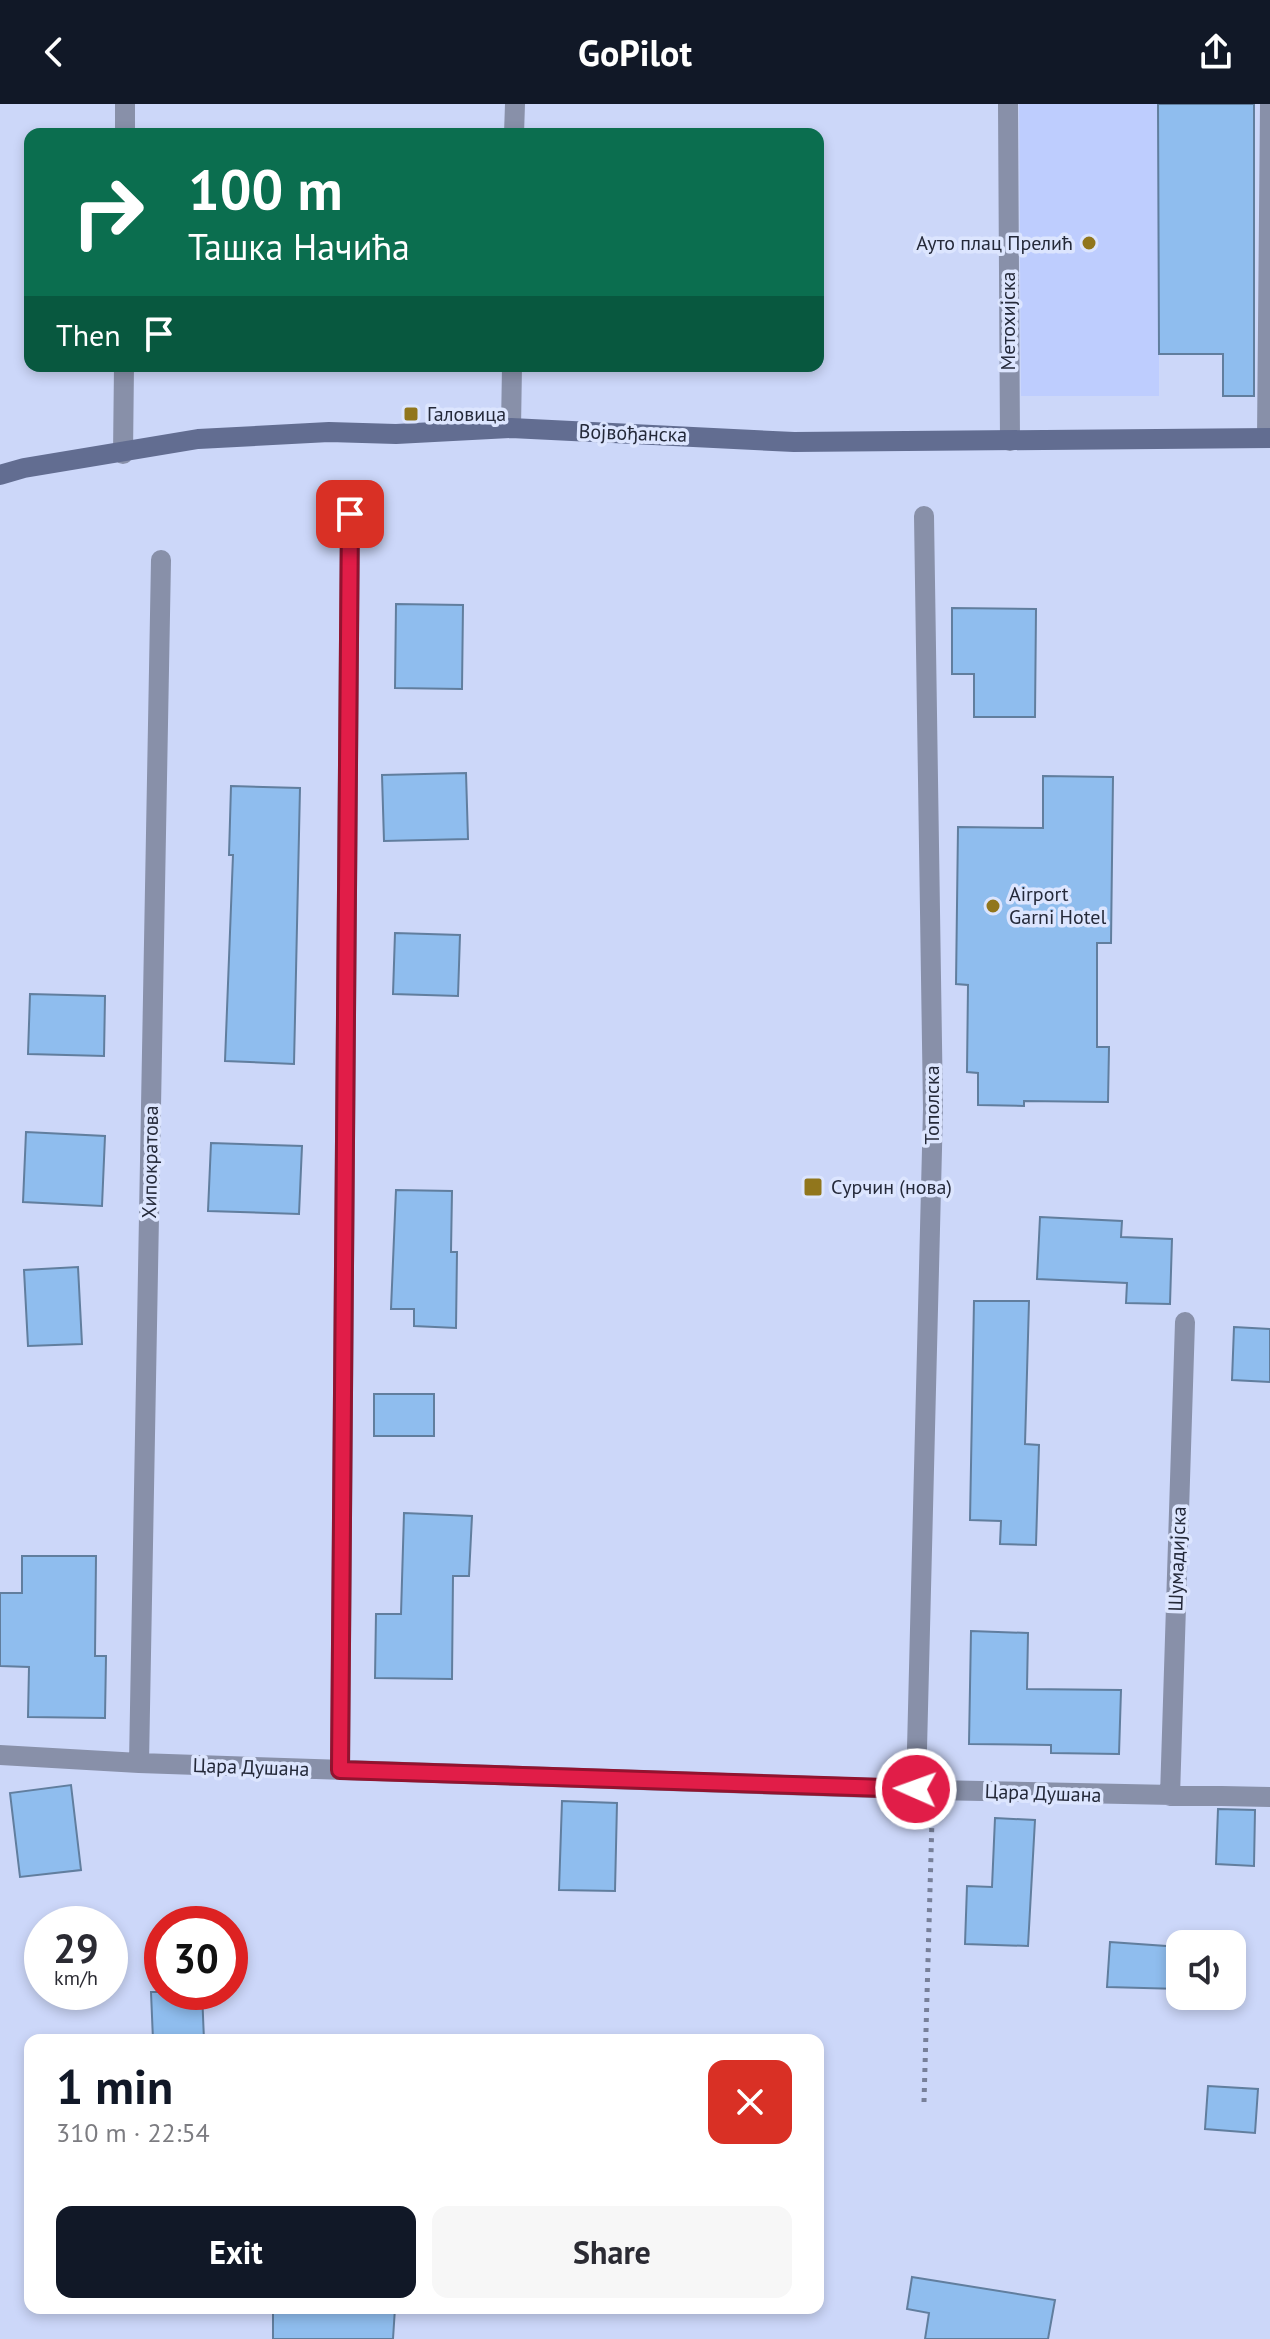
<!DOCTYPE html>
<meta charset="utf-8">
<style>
body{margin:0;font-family:"PT Sans",sans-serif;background:#f7f7f7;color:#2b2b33;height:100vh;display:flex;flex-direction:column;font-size:30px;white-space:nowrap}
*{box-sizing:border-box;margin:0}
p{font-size:26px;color:#7c7c81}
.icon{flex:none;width:44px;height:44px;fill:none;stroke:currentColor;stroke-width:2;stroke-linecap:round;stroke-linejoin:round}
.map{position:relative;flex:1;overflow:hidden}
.sheet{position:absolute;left:24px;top:1930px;width:800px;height:280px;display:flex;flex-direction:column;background:#fff;border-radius:16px;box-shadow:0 4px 12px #0003}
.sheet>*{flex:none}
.banner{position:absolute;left:24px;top:24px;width:800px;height:244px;border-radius:16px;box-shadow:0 4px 12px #0003;background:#0b6e4f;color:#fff;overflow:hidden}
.controls{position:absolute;left:1166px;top:1826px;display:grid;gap:16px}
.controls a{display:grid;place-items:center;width:80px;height:80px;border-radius:16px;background:#fff;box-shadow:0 4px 12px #0003;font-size:40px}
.speed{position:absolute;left:24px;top:1802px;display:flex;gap:16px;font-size:40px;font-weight:700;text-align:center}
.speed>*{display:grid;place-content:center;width:104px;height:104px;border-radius:50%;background:#fff;box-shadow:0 4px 12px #0003;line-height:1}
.speed small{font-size:20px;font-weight:400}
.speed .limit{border:12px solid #d22;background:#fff;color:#111}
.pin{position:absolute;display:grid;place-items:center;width:68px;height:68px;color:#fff;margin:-34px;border-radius:16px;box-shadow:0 4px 12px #0006}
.me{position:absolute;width:88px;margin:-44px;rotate:272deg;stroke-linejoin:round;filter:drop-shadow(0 0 6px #0008)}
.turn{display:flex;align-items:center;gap:28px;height:168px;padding:0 32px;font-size:36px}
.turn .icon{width:104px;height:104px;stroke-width:2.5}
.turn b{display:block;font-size:56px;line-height:68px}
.then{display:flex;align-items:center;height:76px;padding:0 32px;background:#0003;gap:16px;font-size:30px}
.round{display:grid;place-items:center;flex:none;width:84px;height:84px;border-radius:16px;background:#f7f7f7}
.headline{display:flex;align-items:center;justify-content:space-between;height:136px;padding:0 32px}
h1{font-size:48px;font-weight:800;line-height:60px;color:#111827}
.primary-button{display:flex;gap:16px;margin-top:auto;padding:16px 32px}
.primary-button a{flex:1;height:92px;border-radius:16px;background:#111827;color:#fff;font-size:32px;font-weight:800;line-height:92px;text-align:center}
.primary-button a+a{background:#f7f7f7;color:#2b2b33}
header{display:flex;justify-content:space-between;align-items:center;height:104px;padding:0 32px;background:#111827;color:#fff;font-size:36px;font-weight:800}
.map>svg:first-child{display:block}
</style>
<header><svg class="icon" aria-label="back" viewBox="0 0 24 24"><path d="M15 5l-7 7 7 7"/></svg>GoPilot<svg class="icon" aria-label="share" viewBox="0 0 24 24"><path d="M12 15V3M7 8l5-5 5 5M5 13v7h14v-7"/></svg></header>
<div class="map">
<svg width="1270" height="2235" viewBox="0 0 1270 2235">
<rect width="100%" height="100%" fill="#ccd7f9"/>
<path fill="#becdfe" d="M1019 0H1159V292H1021Z"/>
<path fill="#8fbdee" stroke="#617e9e" stroke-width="2" d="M1158 0H1254V292H1223V250H1159Z
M396 500 463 501 462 585 395 584Z
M952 504 1036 505 1035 613H974V570H952Z
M466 669 468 735 384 737 382 671Z
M1043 672 1113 673 1111 839H1097V943H1109L1108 998 1024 997V1002L978 1001V969L967 968 968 881 956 880 958 723 1043 724Z
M231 682 300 684 294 960 225 957 233 751H229Z
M395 829 460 831 458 892 393 890Z
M30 890 105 892 104 952 28 950Z
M26 1028 105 1032 102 1102 23 1098Z
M211 1039 302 1042 299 1110 208 1107Z
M396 1086 452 1087 451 1148H457L456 1224 414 1222V1205H391Z
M1040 1113 1122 1117 1121 1133 1172 1135 1170 1200 1126 1199 1127 1179 1037 1175Z
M78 1163 82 1240 28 1242 24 1166Z
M974 1197H1029L1025 1340 1039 1341 1036 1441 1000 1440 1001 1417 970 1416Z
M1234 1223 1270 1225V1278L1232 1276Z
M374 1290H434V1332H374Z
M404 1409 472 1412 469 1472H453L452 1575 375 1574 376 1510H401Z
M22 1452H96L95 1552H106L105 1614 28 1613 29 1563 0 1562V1489H22Z
M971 1527 1028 1529 1027 1585 1121 1586 1119 1650 1051 1649V1641L969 1640Z
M71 1681 81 1766 20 1773 10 1689Z
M562 1697 617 1699 615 1787 559 1786Z
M1218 1705 1255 1706 1254 1762 1216 1760Z
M995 1714 1035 1716 1028 1842 965 1840 967 1782 992 1783Z
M1110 1838 1180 1843V1885L1107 1883Z
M151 1888H202L204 1936H153Z
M1208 1982 1258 1985 1255 2029 1205 2025Z
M912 2173 1055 2196 1048 2235H925L929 2209 907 2205Z
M273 2204H395L393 2235H273Z"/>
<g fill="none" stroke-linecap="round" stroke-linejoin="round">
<path stroke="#788099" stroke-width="5" stroke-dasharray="4 6" stroke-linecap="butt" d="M924 1998 932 1715"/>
<path stroke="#8890a9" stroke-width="20" d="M1008 0 1010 337
M125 30V0
M514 30 515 0
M511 324 512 262
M1267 334 1270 0
M123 350 124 262
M0 1651 139 1659 933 1686 1270 1693
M139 1659 161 456
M340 1666 350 410
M916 1685 933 1005 924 412
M1170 1692 1185 1218"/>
<path stroke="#626d91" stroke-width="20" d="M0 371 24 364 198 335 329 328 396 330 511 324 794 338 1270 334"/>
</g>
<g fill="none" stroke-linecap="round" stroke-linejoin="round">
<defs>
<path id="route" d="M350 410 340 1666 916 1685"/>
</defs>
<use href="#route" stroke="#92132f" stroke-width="20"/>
<use href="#route" stroke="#e11d48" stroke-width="14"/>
</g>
<g fill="#91761c" stroke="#dce5fe" stroke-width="3">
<circle cx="1089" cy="139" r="8"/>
<rect x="403" y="302" width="16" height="16" rx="4"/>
<circle cx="993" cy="802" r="8"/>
<rect x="803" y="1073" width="20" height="20" rx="4"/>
</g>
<g text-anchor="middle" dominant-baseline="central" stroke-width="7" stroke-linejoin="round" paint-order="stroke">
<g font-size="20" fill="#242939" stroke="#dce5fe" text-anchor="start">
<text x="1073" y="139" text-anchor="end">Ауто плац Прелић</text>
<text x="427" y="310">Галовица</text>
<text x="1009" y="790">Airport<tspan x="1009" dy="23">Garni Hotel</tspan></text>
<text x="831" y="1083">Сурчин (нова)</text>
</g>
<g font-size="20" fill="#242939" stroke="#dce5fe">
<text transform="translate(1008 217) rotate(-90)">Метохијска</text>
<text transform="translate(633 329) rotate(2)">Војвођанска</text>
<text transform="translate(932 1001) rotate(-90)">Тополска</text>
<text transform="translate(150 1058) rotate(-89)">Хипократова</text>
<text transform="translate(1177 1455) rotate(-88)">Шумадијска</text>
<text transform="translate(251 1663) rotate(2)">Цара Душана</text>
<text transform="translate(1043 1689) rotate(2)">Цара Душана</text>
</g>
</g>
</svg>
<div class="controls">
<a><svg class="icon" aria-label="sound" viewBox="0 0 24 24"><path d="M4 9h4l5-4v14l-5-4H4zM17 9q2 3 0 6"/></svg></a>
</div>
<div class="speed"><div>29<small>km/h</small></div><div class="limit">30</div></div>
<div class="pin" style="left:350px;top:410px;background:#d93025"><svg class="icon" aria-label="arrive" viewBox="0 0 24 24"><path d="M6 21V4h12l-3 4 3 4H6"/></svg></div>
<svg class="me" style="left:916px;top:1685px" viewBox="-20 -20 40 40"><circle r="17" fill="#e11d48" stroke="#fff" stroke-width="3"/><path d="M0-11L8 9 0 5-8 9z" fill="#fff"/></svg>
<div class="banner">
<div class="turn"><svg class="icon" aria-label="right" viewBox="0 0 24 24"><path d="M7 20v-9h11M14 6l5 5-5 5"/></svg><div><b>100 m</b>Ташка Начића</div></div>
<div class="then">Then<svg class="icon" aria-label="arrive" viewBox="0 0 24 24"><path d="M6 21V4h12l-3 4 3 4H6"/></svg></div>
</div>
<section class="sheet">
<div class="headline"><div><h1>1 min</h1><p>310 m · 22:54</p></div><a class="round" style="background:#d93025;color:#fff"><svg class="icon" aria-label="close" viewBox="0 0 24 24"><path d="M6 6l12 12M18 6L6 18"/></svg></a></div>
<div class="primary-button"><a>Exit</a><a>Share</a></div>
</section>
</div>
